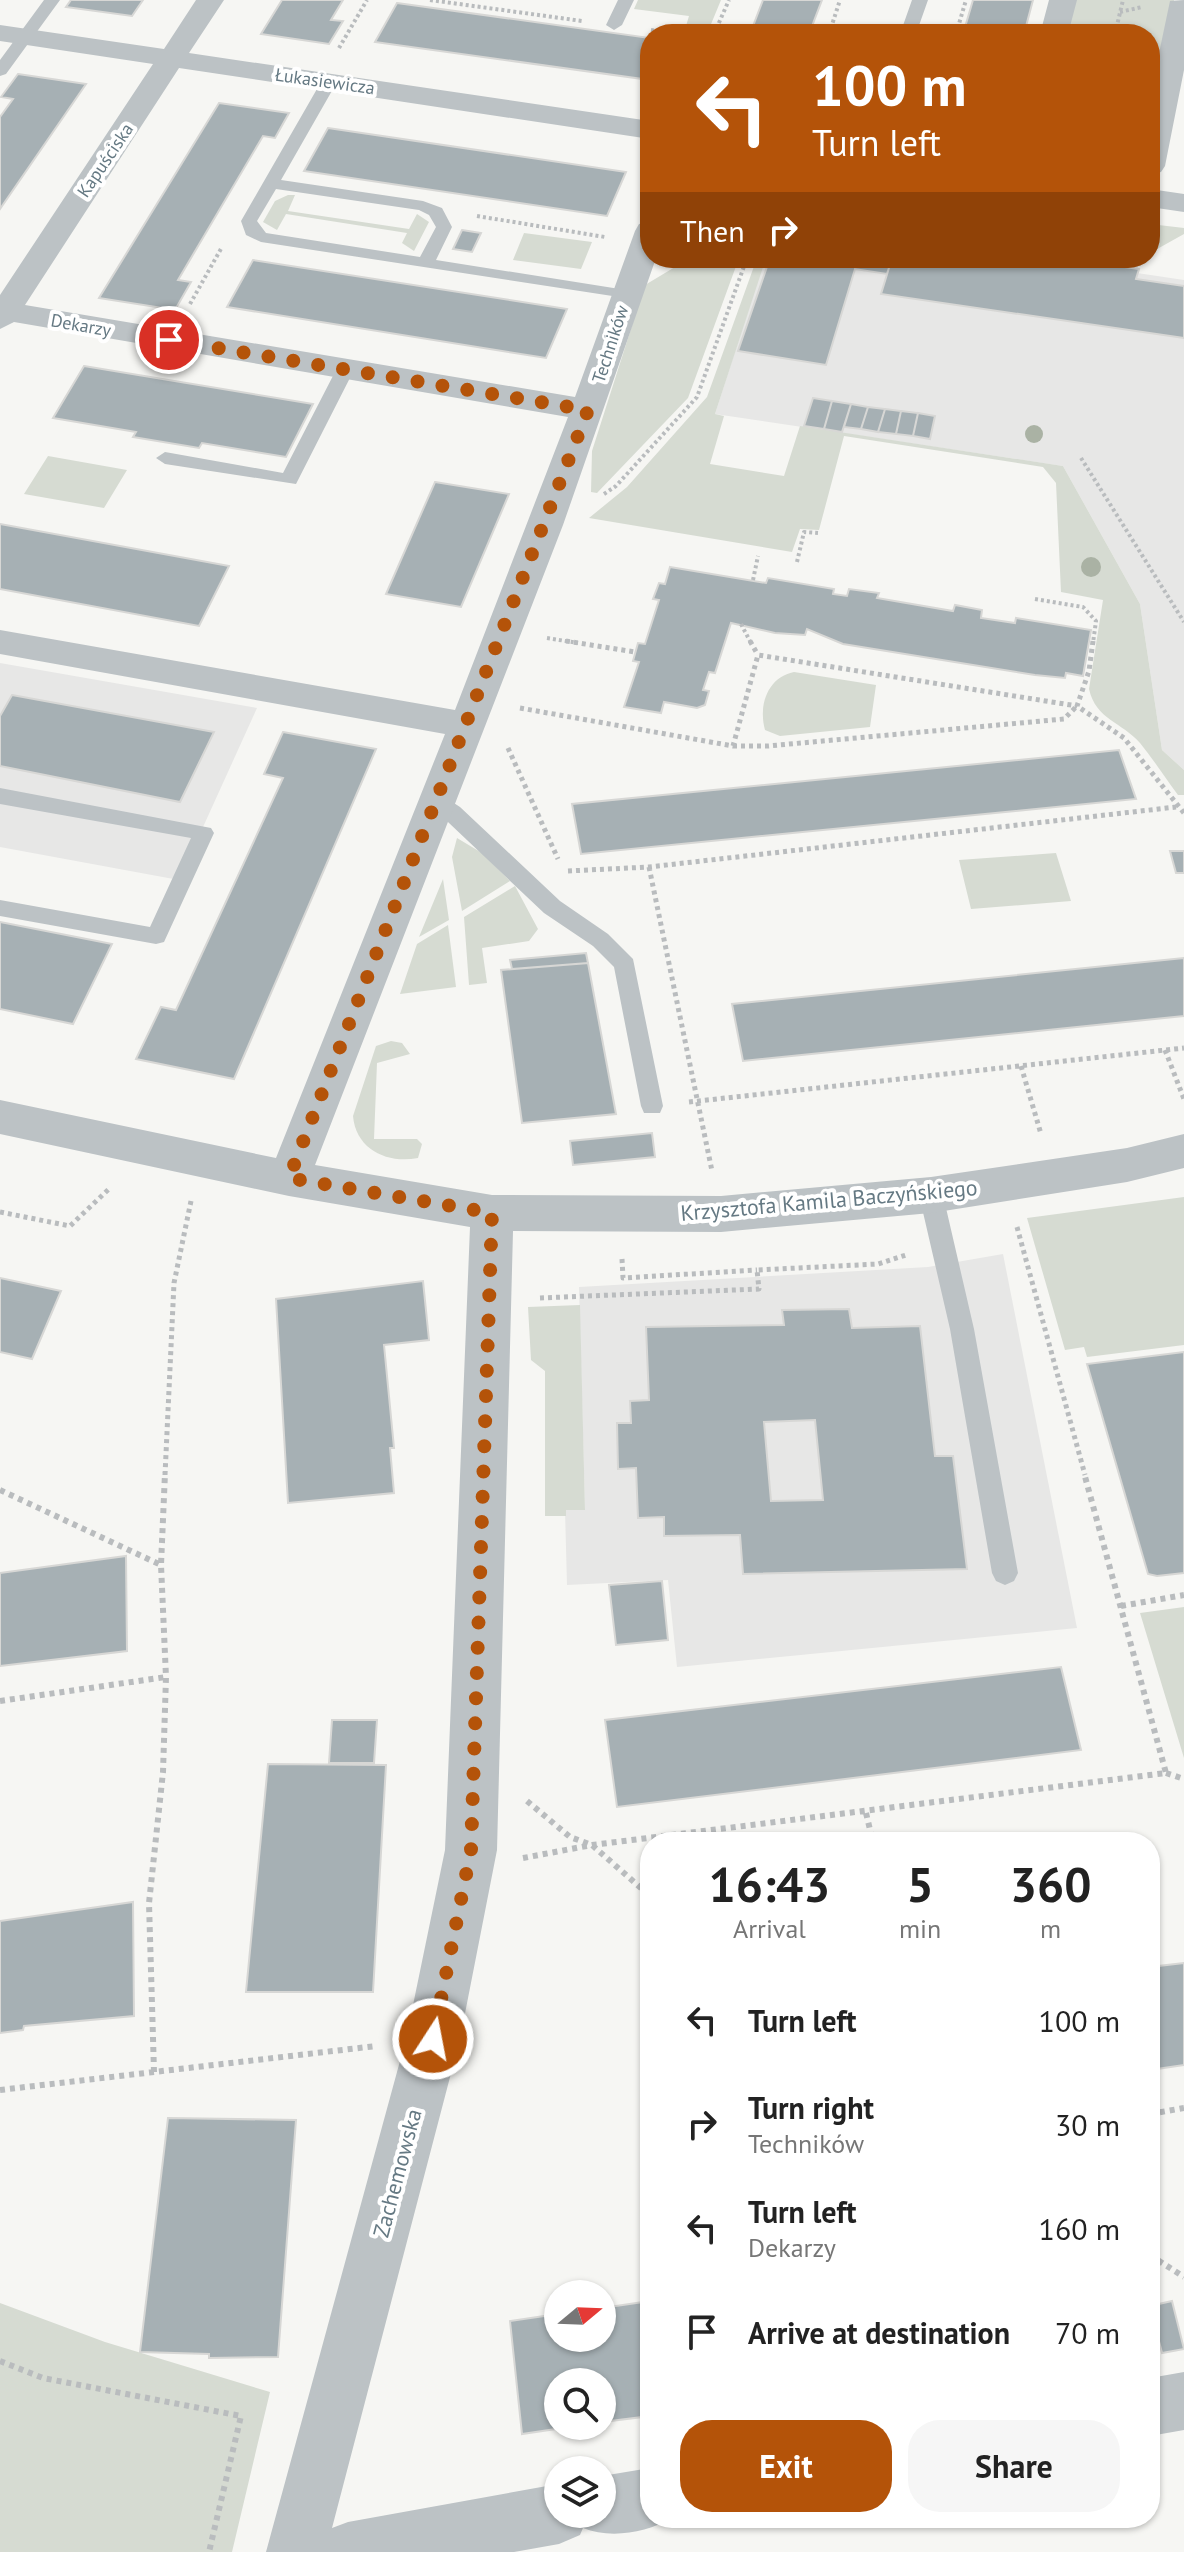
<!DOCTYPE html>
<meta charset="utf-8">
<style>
body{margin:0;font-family:"PT Sans",sans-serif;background:#f6f6f6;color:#222;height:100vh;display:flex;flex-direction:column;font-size:30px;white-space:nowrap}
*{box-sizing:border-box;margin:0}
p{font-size:26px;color:#767676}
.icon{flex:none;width:44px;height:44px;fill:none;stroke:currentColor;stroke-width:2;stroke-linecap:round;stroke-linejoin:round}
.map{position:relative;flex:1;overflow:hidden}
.side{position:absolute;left:640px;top:1832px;width:520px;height:696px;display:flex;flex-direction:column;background:#fff;border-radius:32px;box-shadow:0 2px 6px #0004}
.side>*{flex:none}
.banner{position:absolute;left:640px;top:24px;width:520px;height:244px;border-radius:32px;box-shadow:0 2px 6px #0004;background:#b45309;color:#fff;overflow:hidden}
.needle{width:52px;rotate:71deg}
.tools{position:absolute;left:544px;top:2280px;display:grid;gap:16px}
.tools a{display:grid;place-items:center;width:72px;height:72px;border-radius:50%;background:#fff;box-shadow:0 2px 6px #0004;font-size:40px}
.pin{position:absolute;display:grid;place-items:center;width:68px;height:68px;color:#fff;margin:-34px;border:4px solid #fff;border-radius:50%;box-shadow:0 2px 8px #0007}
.me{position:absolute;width:88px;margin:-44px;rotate:11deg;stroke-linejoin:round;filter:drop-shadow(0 0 6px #0008)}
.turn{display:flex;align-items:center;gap:28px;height:168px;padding:0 40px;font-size:36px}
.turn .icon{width:104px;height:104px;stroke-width:2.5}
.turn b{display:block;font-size:56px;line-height:68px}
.then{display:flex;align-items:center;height:76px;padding:0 40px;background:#0003;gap:16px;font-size:30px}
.eta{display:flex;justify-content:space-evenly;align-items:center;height:136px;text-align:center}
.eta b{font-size:48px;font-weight:700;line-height:56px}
.button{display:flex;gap:16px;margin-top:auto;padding:16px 40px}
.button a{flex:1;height:92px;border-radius:32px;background:#b45309;color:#fff;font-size:32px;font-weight:700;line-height:92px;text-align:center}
.button a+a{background:#f6f6f6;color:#222}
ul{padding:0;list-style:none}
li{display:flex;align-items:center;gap:24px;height:104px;padding:0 40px}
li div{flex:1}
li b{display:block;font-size:30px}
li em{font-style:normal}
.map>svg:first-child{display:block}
</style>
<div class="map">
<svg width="1184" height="2552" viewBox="0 0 1184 2552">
<rect width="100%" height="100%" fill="#f6f6f3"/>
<path fill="#e7e7e6" d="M765 258H1088L1138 265 1137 273 1184 280V770L1162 750 1140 604 1063 466 715 414Z
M0 663 257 708 179 880 0 847Z
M1003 1254 1077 1628 677 1667 668 1580 567 1585 565 1510 585 1509 579 1287 928 1267Z"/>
<path fill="#d6dbd2" d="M638 0H721L709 29 686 26 689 16 634 9Z
M1072 0H1174L1150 115V34H1063Z
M288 195H295L288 211 409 229 417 214 429 222 414 251 402 243 407 233 286 214 277 230 263 222 275 201Z
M1150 224 1184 228V234L1150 253Z
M524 233 592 242 581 269 513 260Z
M690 258H739L688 398 597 493 591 492 592 451 645 285Z
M757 258H766L715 414 724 416 710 464 784 476 800 426 1063 466 1140 604 1162 750 1184 770V795H1178C1165 778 1154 760 1140 743 1122 722 1096 720 1089 689L1103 600 1061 592 1056 483 1043 467 844 436 819 530 800 529 792 552 589 518 627 487 707 397Z
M48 456 127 470 104 508 24 494Z
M794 672 876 685 870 727 780 736 765 730C758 705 768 677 794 672Z
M457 838 482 853 510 881 462 911 452 857Z
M1056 853 1071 901 971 909 959 860Z
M443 879 449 920 419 937Z
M515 886 538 929 529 941 482 948 487 983 469 985 464 917Z
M448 925 456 987 400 994 417 944Z
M391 1041 402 1043 410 1054 377 1063 374 1139H417L422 1144 418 1158C388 1164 356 1150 353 1116L376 1046Z
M1184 1197V1345L1087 1357 1084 1347 1065 1350 1027 1218Z
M580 1305 585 1510H566V1516H545V1371L531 1360 528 1307Z
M1184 1607V1758L1140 1613Z
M0 2303 105 2342 270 2392 232 2552H0Z"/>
<path fill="#a6b0b4" stroke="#d7d7d5" stroke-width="2" fill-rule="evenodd" d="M71 0H143L132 16 66 7Z
M282 0H343L331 20 343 21 329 44 261 34Z
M763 0H822L809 34H750Z
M973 0H1033L1024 34H963Z
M397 3 650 38V80L375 42Z
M18 74 86 84 0 209V117L13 99 1 97Z
M219 103 289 113 275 138 263 136 178 280 191 282 175 310 99 298Z
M328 128 626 172 607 216 304 171Z
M462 230 481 233 472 252 453 249Z
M770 258H892L887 274 855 269 826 365 738 351Z
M892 258 1008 261 1009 258H1061L1139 269 1136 279 1184 286V338L881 294Z
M253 260 567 309 546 358 227 307Z
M84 366 313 404 286 457 202 443 199 448 133 437 136 432 53 418Z
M813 398 832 401 824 429 804 426Z
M832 401 851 404 842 432 824 429Z
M851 404 868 407 861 429 844 427Z
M868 407 885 409 878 432 861 429Z
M885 409 901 411 896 434 878 432Z
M901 411 918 413 913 436 896 434Z
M918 413 935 416 930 439 913 436Z
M435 482 509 494 461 607 386 594Z
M0 524 229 566 199 626 0 589Z
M670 567 766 583 768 578 834 589 833 594 847 596 849 589 879 593 877 598 953 611 955 605 982 610 981 618 1015 623 1016 618 1091 630 1083 676 1066 673 1065 678 1035 675 843 644 807 629 805 635 775 633 731 623 715 673 709 672 703 690 709 691 705 705 697 708 664 702 661 713 624 707 639 662 633 661 638 643 645 644 659 600 653 599 659 583 665 584Z
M12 695 214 732 180 802 0 766V716Z
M283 732 376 749 234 1079 136 1059 161 1007 176 1010 283 778 264 774Z
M1119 750 1136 799 581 854 572 804Z
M1170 851H1184V873H1176Z
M0 922 112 944 73 1024 0 1009Z
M586 953 588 963 512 969 510 960Z
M1184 958V1016L743 1061 732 1004Z
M588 963 616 1114 522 1123 501 970Z
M652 1133 655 1157 573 1165 570 1141Z
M0 1278 61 1291 32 1359 0 1352Z
M423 1281 429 1340 384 1345 394 1448H390L394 1493 288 1503 276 1299Z
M849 1309 852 1328 920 1326 935 1456H953L967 1569 743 1574 740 1535 664 1536V1517L638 1518 636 1468 618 1469 617 1423H631L630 1401 649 1400 646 1327 784 1325 782 1310ZM815 1420 823 1500 771 1501 764 1422Z
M1184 1352V1573L1157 1576 1148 1574 1087 1364Z
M126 1556 127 1651 0 1666V1573Z
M662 1581 668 1640 616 1645 609 1585Z
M1061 1667 1081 1750 617 1807 605 1720Z
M332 1720H377L374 1763H329Z
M268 1764 386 1765 373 1992H246Z
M133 1902 134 2016 24 2026 23 2030 0 2033V1921Z
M1184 1963V2065L1150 2070V1967Z
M168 2118 296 2120 278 2357 209 2358V2354L140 2352Z
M650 2301V2416L602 2422V2382H558V2426H576L522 2434 510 2321 558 2314V2338H602V2308Z
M1172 2301 1184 2349 1162 2353 1150 2306Z"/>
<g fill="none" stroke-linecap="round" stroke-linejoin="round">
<path stroke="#b9bcbe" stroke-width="4" stroke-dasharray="3 3" stroke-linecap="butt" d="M430 0 582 21
M1120 12 1142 7
M651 30 682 34
M714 34 729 0
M829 34 840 0
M956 34 966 0
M1115 34 1123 0
M339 48 367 0
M477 216 605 237
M190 304 222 247
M1081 458 1184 622
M604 494 616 486 697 397 747 258
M797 562 804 532 818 533
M753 580 758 556
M1035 599 1083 607 1096 621 1093 643
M741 624 751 643
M547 638 578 643"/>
<path stroke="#b9bcbe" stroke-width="5" stroke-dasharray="4 4" stroke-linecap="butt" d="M566 641 635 652
M750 641 758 655
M1093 641 1089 671 1077 706 1124 738 1184 813
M520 708 733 746 758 655 1077 706
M733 746H768L1064 719 1076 707
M508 748 558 859
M649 867 712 1171
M568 871 649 867 1176 807
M1165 1050 1184 1099
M1021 1066 1041 1134
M689 1102 1184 1048
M0 1212 70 1226 111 1187
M1017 1227 1085 1475
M622 1259 623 1278 757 1270
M540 1298 759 1289 757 1270 878 1264 906 1255
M165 1475 174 1283 191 1201"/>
<path stroke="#b9bcbe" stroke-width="6" stroke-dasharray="5 5" stroke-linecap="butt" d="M0 1490 161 1565
M1121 1606 1184 1595
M0 1701 166 1677
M1166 1773 1184 1779
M527 1801 570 1837 592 1845 650 1896
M866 1813 873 1842
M523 1858 592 1845 1166 1773 1084 1473
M154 2072 149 1903 163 1772 166 1677 161 1565 165 1473
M0 2090 376 2046
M1150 2114 1184 2108
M1150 2255 1184 2277
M0 2361 43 2378 241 2416 209 2552"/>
<path fill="#bcc2c5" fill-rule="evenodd" d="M44 0H60L6 74 0 76V60Z
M618 0H634L622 25 614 30 606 25Z
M912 0H928L916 34H900Z
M329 77 337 82 281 180 423 201 442 208 452 227 436 260 626 290 635 295 632 299 261 242 246 235 241 221 321 82ZM276 189 419 210 429 215 436 227 420 257 266 233 257 221Z
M345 364 354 370 296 484 165 464 156 458 165 452 283 473 336 370Z
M0 788 211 828 214 833 164 942 156 944 0 916V900L150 927 191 838 0 804Z
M437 792 460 807 560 901 608 934 633 959 663 1106 660 1113H644L641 1106 614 967 593 946 544 913 430 805 427 800Z
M931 1185 939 1188 943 1195 974 1329 1018 1573 1014 1581 1005 1585 996 1581 992 1573 950 1329 919 1195 923 1188Z"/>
<path fill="#bcc2c5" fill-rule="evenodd" d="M196 0H224L189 53 650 121V139L179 68 25 305 575 397 635 231 639 224 650 222V258H656L563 525 315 1165 492 1195 721 1196 931 1177 1127 1148 1184 1134V1168L1127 1182 931 1213 721 1232 513 1231 497 1850 460 2039 332 2528 348 2522 558 2484V2514H602V2476L650 2468V2518H672C646 2533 610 2539 583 2528L580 2535 559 2544 514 2552H266L406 2039 445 1850 470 1227 289 1196 0 1134V1100L276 1158 445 734 0 654V630L455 710 568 417 14 322 0 329V295L153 64 0 41V25L164 49Z
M1049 0H1077L1068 34H1040Z
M1184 0V70L1165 166 1161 172 1150 175V96L1170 1Z
M1150 189 1184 194V212L1150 207Z
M1184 2372V2430L1150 2436V2378Z"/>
</g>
<g fill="#aab2a4">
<circle cx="1034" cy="434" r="9"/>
<circle cx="1091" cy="567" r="10"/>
</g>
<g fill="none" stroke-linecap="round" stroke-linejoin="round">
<path stroke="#b45309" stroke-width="14" stroke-dasharray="0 25.2" d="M169 340 588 410 289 1178 492 1213 471 1850 433 2039"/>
</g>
<g text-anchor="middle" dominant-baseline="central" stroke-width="8" stroke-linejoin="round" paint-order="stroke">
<g font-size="18" fill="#657983" stroke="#fff">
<text transform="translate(325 81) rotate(8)">Łukasiewicza</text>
<text transform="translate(105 160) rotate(-56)">Kapuściska</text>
<text transform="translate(81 325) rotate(10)">Dekarzy</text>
<text transform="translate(610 344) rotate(-72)">Techników</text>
</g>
<g font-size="22" fill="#657983" stroke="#fff">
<text transform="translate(829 1200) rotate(-5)">Krzysztofa Kamila Baczyńskiego</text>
<text transform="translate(397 2173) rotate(-75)">Zachemowska</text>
</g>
</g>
</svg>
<div class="tools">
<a><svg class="needle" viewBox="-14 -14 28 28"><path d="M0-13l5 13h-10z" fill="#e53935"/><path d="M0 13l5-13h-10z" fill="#767676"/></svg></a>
<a><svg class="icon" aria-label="search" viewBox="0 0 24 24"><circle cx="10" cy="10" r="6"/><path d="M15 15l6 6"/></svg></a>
<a><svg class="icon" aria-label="layers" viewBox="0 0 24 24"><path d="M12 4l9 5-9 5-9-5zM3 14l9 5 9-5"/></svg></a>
</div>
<div class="pin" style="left:169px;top:340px;background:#d93025"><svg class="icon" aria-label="arrive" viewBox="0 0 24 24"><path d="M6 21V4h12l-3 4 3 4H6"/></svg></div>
<svg class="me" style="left:433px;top:2039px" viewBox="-20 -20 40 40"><circle r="17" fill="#b45309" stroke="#fff" stroke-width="3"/><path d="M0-11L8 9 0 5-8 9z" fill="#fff"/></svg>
<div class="banner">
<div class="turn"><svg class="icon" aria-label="left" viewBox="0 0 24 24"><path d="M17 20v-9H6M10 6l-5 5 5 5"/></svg><div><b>100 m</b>Turn left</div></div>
<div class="then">Then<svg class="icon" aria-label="right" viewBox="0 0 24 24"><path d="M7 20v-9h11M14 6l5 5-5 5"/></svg></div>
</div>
<section class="side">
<div class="eta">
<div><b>16:43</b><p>Arrival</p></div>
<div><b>5</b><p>min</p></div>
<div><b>360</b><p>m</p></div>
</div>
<ul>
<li><svg class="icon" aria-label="left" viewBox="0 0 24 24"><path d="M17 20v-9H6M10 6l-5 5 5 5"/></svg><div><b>Turn left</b></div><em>100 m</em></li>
<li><svg class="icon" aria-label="right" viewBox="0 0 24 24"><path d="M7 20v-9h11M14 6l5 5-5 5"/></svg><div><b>Turn right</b><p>Techników</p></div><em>30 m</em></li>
<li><svg class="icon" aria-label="left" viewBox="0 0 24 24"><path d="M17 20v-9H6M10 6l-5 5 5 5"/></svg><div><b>Turn left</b><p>Dekarzy</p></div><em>160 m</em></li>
<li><svg class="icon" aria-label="arrive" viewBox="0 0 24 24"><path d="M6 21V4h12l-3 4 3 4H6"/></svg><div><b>Arrive at destination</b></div><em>70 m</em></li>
</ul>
<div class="button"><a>Exit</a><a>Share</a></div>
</section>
</div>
